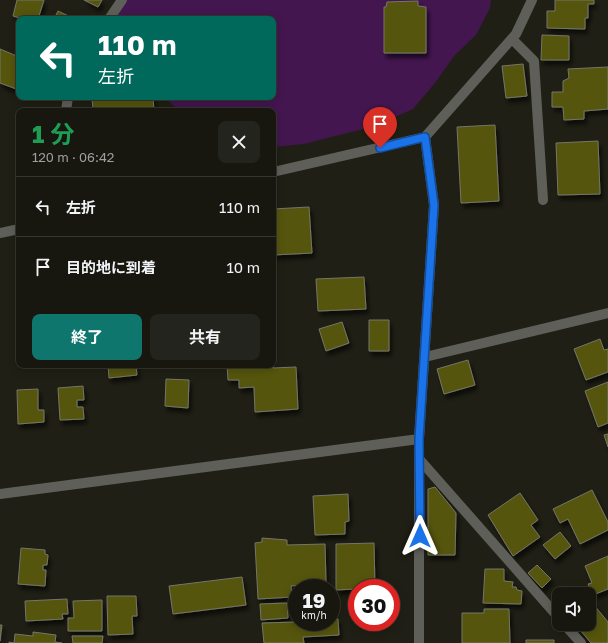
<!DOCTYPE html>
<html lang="ja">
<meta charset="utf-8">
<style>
body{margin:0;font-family:"Golos Text","Noto Sans JP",sans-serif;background:#24241e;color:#f1f3f6;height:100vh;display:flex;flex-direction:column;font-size:15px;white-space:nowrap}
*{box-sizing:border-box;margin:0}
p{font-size:13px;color:#9e9f9f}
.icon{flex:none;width:22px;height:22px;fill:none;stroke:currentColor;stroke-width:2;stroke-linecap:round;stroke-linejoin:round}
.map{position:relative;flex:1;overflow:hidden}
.sheet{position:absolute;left:16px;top:108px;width:260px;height:260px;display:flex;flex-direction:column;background:#171710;border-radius:8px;box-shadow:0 2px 10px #0003,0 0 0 1px #363630}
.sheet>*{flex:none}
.banner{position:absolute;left:16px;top:16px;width:260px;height:84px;border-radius:8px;box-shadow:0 2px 10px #0003,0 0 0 1px #363630;background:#00695c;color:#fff;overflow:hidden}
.controls{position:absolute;left:552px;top:587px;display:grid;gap:8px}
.controls a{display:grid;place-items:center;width:44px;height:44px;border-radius:8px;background:#171710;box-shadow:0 2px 10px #0003,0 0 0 1px #363630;font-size:20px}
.speed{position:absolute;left:288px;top:579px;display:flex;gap:8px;font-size:20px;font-weight:700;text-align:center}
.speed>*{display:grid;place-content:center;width:52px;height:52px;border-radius:50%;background:#171710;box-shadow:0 2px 10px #0003,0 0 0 1px #363630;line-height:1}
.speed small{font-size:10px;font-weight:400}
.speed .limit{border:6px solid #d22;background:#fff;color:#111}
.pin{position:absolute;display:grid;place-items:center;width:34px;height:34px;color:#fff;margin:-41px -17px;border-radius:50% 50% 50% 0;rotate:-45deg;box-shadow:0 0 4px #0007}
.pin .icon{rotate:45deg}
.me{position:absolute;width:44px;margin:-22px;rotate:0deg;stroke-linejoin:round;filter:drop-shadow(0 0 3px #0008)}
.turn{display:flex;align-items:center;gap:14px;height:84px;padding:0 16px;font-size:18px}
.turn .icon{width:52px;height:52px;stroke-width:2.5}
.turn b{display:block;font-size:28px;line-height:34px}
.round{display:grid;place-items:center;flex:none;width:42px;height:42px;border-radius:8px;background:#24241e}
.headline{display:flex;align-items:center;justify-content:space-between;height:68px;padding:0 16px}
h1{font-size:24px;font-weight:700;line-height:30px;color:#1e9e55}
.cta{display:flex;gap:8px;margin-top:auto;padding:8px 16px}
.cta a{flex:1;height:46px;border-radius:8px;background:#0f766e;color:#fff;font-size:16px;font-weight:700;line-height:46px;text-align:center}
.cta a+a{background:#24241e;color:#f1f3f6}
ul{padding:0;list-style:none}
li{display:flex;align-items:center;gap:12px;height:60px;padding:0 16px;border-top:1px solid #363630}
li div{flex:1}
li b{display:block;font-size:15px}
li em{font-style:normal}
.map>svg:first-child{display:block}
</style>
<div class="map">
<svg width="608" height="643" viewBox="0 0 608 643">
<defs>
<filter id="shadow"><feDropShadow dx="2.5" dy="4.5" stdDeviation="2" flood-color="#0009"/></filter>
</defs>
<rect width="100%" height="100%" fill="#1f1f15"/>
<path fill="#43164f" d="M122 0H491L490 8 476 35 454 56 435 83 413 109 375 126 304 144 273 147V111H180L164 97H273V19H109Z"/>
<path fill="#54540a" stroke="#75766a" filter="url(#shadow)" d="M17 0H44L38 19H23L13 16Z
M84 0H102L98 7Z
M555 0H594V4H588V18H585V29L547 28V11H555Z
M418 1V6L426 7V53H384V7H386L387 2Z
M58 11 75 19H54Z
M542 35 569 36V60H541Z
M0 49 19 57 18 69H19V90L0 83Z
M523 64 527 96 506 98 502 66Z
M608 67V109L584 111V119L564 120 563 107H552V92H563V81L569 78 568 69Z
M92 97H124V99L153 97 154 111 159 110V111H93Z
M495 125 499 201 461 203 457 127Z
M598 141 600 194 558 195 556 143Z
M309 207 312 253 273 255V209Z
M364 277 366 309 318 311 316 279Z
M369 320H389V351H369Z
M342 322 349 343 326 351 319 329Z
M600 339 604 350 608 349V372L586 380 574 349Z
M468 360 475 385 444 394 437 369Z
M273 361V368L296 367 298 409 255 412 254 387 239 388V380H228L227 365H273Z
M108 365H136L137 375 109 378Z
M166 379 189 380 188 408 165 406Z
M608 382V423L598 427 585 391Z
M83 386 84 400H77V407H83L84 419 60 420 58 388Z
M38 389V410H44V422L18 424 17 390Z
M608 434V447L604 435Z
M435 487 456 513 455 555H428V489Z
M592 490 608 522V530L580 544 568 519 560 523 553 509Z
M520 493 538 520 531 525 540 537 513 556 488 515Z
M348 494 349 521 345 522V534L315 535 313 496Z
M560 532 571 546 555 559 543 545Z
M262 538 287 540V545L325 544 326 582 291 586 292 597 258 599 255 543 262 542Z
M374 543 375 588 336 590V544Z
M21 548 45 550V554L48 555 47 565H43V570H46L45 586 18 584Z
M608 556V589L593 595 588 584 592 583 585 566Z
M537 565 551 579 542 588 528 573Z
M485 569H504V581L513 582 512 587H516L517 590 522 591 521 604 483 603Z
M242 577 246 605 173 614 169 586Z
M107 596H136L137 616H132L133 634 108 635Z
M67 599 68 614H62L63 619 26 621 25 601Z
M589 599 608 622V642L607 643H591L575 624H589Z
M102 600V631H68V618H74L73 601Z
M287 603 288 618 261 620 260 604Z
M484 609H509L510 643H462V613H484Z
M338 619 339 635 303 637 304 643H264L262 623 297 622H331V620Z
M0 625H2L0 641Z
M33 632 56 635 55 642 62 643H9V642L14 643 15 634 33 636Z
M72 636H103L102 643H73Z
M526 640H554V643H526Z"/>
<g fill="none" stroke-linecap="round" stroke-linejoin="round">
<path stroke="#5f5f5a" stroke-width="10" d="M512 39 534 61 543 200
M425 357 608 313"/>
<path stroke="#5f5f5a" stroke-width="10" d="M109 19 122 0
M66 111 68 97
M273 172 425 137
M0 233 19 229
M420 460 559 618
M0 494 419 439
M564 624 581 643
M419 643V439L434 205 425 137 516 34 532 0"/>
</g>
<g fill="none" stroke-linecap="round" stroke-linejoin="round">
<defs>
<path id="route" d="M380 148 425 137 434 205 419 439 420 536"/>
</defs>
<use href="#route" stroke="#114b97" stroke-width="10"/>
<use href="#route" stroke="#1a73e8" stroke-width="7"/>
</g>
</svg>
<div class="controls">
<a><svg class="icon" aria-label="sound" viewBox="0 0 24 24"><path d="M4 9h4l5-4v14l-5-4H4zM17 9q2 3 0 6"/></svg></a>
</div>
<div class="speed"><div>19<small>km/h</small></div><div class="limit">30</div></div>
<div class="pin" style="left:380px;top:148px;background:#d93025"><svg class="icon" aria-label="arrive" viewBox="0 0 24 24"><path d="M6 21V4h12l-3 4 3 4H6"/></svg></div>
<svg class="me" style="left:420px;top:536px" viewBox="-20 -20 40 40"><path d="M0-17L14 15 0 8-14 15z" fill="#1a73e8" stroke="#fff" stroke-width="4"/></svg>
<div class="banner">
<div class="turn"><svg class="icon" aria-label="left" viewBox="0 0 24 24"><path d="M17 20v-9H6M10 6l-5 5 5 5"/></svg><div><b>110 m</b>左折</div></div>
</div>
<section class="sheet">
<div class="headline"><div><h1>1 分</h1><p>120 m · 06:42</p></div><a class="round"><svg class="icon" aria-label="close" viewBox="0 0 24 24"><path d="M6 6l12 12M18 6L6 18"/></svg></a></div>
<ul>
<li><svg class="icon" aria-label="left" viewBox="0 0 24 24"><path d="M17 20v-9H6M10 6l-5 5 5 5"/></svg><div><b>左折</b></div><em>110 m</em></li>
<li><svg class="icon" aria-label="arrive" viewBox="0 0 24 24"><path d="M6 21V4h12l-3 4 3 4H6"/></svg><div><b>目的地に到着</b></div><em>10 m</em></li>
</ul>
<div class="cta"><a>終了</a><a>共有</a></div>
</section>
</div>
